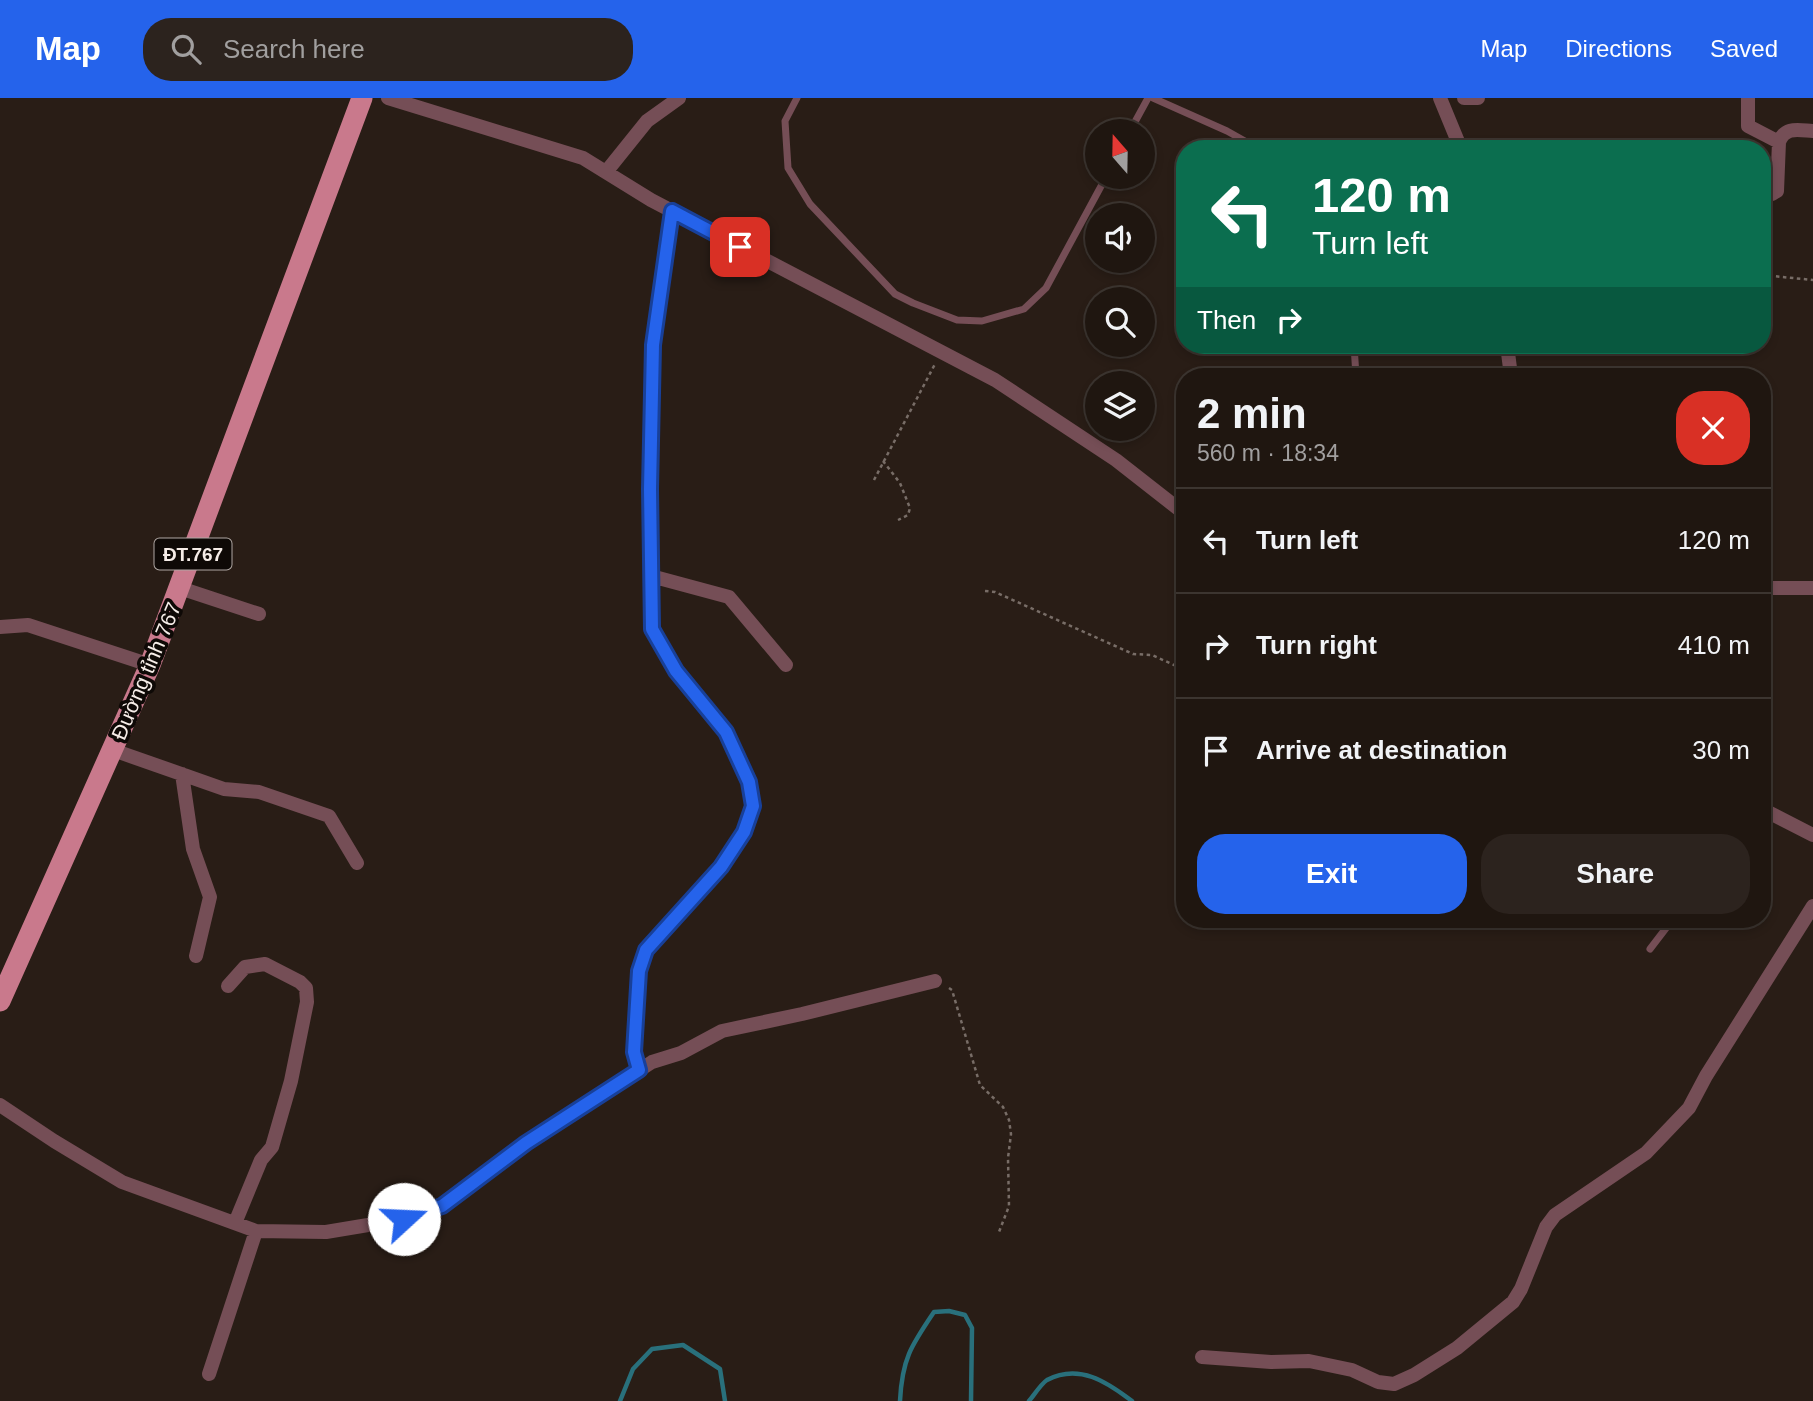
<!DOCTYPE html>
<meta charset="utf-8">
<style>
body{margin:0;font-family:Helvetica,sans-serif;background:#2c231e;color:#f1f3f6;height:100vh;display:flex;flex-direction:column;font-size:26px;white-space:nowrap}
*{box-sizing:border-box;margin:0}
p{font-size:23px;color:#a19f9f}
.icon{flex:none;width:38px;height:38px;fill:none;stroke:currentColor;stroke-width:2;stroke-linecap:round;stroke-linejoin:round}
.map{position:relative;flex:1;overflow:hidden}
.panel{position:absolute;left:1176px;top:270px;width:595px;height:560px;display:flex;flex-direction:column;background:#1f1610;border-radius:28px;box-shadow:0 4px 10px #0003,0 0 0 2px #3c3530}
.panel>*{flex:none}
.banner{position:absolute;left:1176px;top:42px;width:595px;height:214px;border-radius:28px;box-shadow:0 4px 10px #0003,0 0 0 2px #3c3530;background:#0b6e4f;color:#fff;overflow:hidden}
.needle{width:46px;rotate:340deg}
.buttons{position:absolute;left:1085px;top:21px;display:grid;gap:14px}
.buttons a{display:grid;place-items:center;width:70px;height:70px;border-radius:50%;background:#1f1610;box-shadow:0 4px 10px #0003,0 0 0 2px #3c3530;font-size:35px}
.pin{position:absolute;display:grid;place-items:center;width:60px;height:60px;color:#fff;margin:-30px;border-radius:14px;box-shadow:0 4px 10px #0006}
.me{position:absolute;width:77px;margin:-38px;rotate:70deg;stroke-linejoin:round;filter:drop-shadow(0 0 5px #0008)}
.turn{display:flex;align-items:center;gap:24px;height:147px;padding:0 21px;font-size:32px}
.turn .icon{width:91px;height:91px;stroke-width:2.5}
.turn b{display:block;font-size:49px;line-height:60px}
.then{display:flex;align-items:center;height:66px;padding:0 21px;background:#0003;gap:14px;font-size:26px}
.round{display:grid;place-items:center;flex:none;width:74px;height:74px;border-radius:28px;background:#2c231e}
.headline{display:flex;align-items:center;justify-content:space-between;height:119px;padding:0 21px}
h1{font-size:42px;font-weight:700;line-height:52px}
.button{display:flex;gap:14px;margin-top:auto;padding:14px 21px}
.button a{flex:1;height:80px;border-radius:28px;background:#2563eb;color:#fff;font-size:28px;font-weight:700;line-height:80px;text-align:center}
.button a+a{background:#2c231e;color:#f1f3f6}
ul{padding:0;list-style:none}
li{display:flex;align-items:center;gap:21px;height:105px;padding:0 21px;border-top:2px solid #3c3530}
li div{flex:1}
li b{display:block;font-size:26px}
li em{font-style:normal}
header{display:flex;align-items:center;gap:42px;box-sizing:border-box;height:98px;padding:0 35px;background:#2563eb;color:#fff}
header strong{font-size:33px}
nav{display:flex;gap:38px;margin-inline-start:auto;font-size:24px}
.search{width:490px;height:63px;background:#2c231e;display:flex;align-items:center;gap:18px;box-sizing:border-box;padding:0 24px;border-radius:28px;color:#a19f9f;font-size:26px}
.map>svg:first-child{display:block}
</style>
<header>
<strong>Map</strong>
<div class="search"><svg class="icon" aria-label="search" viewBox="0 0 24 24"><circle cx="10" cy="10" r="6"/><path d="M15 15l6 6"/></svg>Search here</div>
<nav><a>Map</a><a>Directions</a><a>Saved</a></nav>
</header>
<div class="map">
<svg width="1813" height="1303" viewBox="0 0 1813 1303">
<rect width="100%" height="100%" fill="#291d16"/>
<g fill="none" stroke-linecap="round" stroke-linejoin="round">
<path stroke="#29707c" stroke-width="4.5" d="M620 1303 633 1271 652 1251 683 1247 720 1271 725 1303
M900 1303C902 1261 911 1248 934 1214L949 1213 965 1217 972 1230 971 1303
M1029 1303C1034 1297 1041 1286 1047 1282 1079 1265 1107 1284 1132 1303"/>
<path stroke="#786d67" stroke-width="2.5" stroke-dasharray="3.5 3.5" stroke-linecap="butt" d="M1762 177 1813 182
M883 363 900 385 910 410 908 417 898 422
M874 382 935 266
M985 493 995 494 1133 556 1152 557 1185 572
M949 890 952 892 980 987 1003 1009 1009 1022 1011 1036 1008 1060 1009 1108 999 1134"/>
<path stroke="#754e56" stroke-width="7" d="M797 0 785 23 788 70 810 106 895 196 913 205 957 222 982 223 1024 211 1046 190 1106 79
M1153 0 1227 33 1259 51
M1130 33 1148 0
M1354 247 1356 278
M1650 851 1673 821"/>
<path stroke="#754e56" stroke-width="14" d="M388 0 583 60 651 102 995 282 1116 362 1185 416
M1440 0 1461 51
M1464 0H1478
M1748 0V28L1779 44
M606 74 647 23 679 0
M1762 96H1772L1777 93 1779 44C1785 28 1798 32 1813 33
M1507 247 1511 278
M651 478 729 499 786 567
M180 490 259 516
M1762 490H1813
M0 529 28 527 150 567
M113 652 224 691 259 694 329 718 357 765
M182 676 193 751 210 799 196 858
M1762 711 1813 737
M228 888 245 869 265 866 300 884 306 890 307 904 291 983 272 1049 261 1062 235 1125
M639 972 634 954 639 873 646 852 721 769 744 734 753 708 749 684 726 634 676 573 652 531 650 391 653 247 672 113
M0 1007 54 1043 122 1084 256 1133 326 1134 404 1121 441 1108 526 1046 652 964 681 955 722 933 802 916 935 883
M1202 1259 1271 1264 1309 1263 1352 1272 1378 1284 1394 1286 1414 1277 1457 1250 1513 1204 1521 1191 1546 1129 1555 1117 1646 1055 1689 1010 1706 978 1813 808
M209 1276 256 1133"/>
<path stroke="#c9798c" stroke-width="21" d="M0 903 150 567 362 0"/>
</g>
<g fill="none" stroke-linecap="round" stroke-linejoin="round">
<defs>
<path id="route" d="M404 1121 442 1108 526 1045 639 972 634 954 639 873 646 852 721 769 744 734 753 708 749 684 726 634 676 573 652 531 650 391 653 247 672 113 740 149"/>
</defs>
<use href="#route" stroke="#184099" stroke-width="18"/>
<use href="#route" stroke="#2563eb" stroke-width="12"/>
</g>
<g text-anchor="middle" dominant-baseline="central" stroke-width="7" stroke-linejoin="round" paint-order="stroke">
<rect fill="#0e0906" stroke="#b0a8a4" stroke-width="2" x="154.5" y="440.5" width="77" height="31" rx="5"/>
<g font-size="19" font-weight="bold" fill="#f5ece7">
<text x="193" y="456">ĐT.767</text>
</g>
<g font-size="21" fill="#f5ece7" stroke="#0e0906">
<text transform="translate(146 573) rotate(-67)">Đường tỉnh 767</text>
</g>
</g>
</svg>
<div class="buttons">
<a><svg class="needle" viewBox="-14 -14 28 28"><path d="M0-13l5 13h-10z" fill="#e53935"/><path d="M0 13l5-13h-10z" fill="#a19f9f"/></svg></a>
<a><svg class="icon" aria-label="sound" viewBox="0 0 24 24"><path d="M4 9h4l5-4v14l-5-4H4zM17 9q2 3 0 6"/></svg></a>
<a><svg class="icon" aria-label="search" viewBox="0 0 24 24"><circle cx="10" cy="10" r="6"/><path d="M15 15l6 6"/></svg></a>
<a><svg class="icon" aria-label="layers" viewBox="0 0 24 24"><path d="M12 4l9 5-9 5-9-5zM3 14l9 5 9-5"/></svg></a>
</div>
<div class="pin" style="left:740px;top:149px;background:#d93025"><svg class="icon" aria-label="arrive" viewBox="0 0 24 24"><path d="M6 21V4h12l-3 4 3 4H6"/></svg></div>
<svg class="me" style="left:404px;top:1121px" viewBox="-20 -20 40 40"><circle r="19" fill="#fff"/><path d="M0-13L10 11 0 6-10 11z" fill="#2563eb"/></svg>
<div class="banner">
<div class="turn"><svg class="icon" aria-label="left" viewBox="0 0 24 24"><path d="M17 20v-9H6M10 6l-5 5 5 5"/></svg><div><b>120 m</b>Turn left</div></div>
<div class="then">Then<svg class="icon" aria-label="right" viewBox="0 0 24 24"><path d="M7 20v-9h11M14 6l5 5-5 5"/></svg></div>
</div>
<section class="panel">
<div class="headline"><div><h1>2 min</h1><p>560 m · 18:34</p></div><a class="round" style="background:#d93025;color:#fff"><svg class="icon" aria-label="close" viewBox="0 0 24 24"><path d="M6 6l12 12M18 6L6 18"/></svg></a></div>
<ul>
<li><svg class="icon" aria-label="left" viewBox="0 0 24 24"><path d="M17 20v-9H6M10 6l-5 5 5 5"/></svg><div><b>Turn left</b></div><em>120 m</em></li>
<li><svg class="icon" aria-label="right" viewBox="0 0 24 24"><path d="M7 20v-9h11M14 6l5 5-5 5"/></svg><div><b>Turn right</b></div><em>410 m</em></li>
<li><svg class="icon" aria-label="arrive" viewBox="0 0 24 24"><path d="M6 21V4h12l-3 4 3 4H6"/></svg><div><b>Arrive at destination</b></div><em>30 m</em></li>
</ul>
<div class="button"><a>Exit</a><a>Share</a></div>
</section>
</div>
